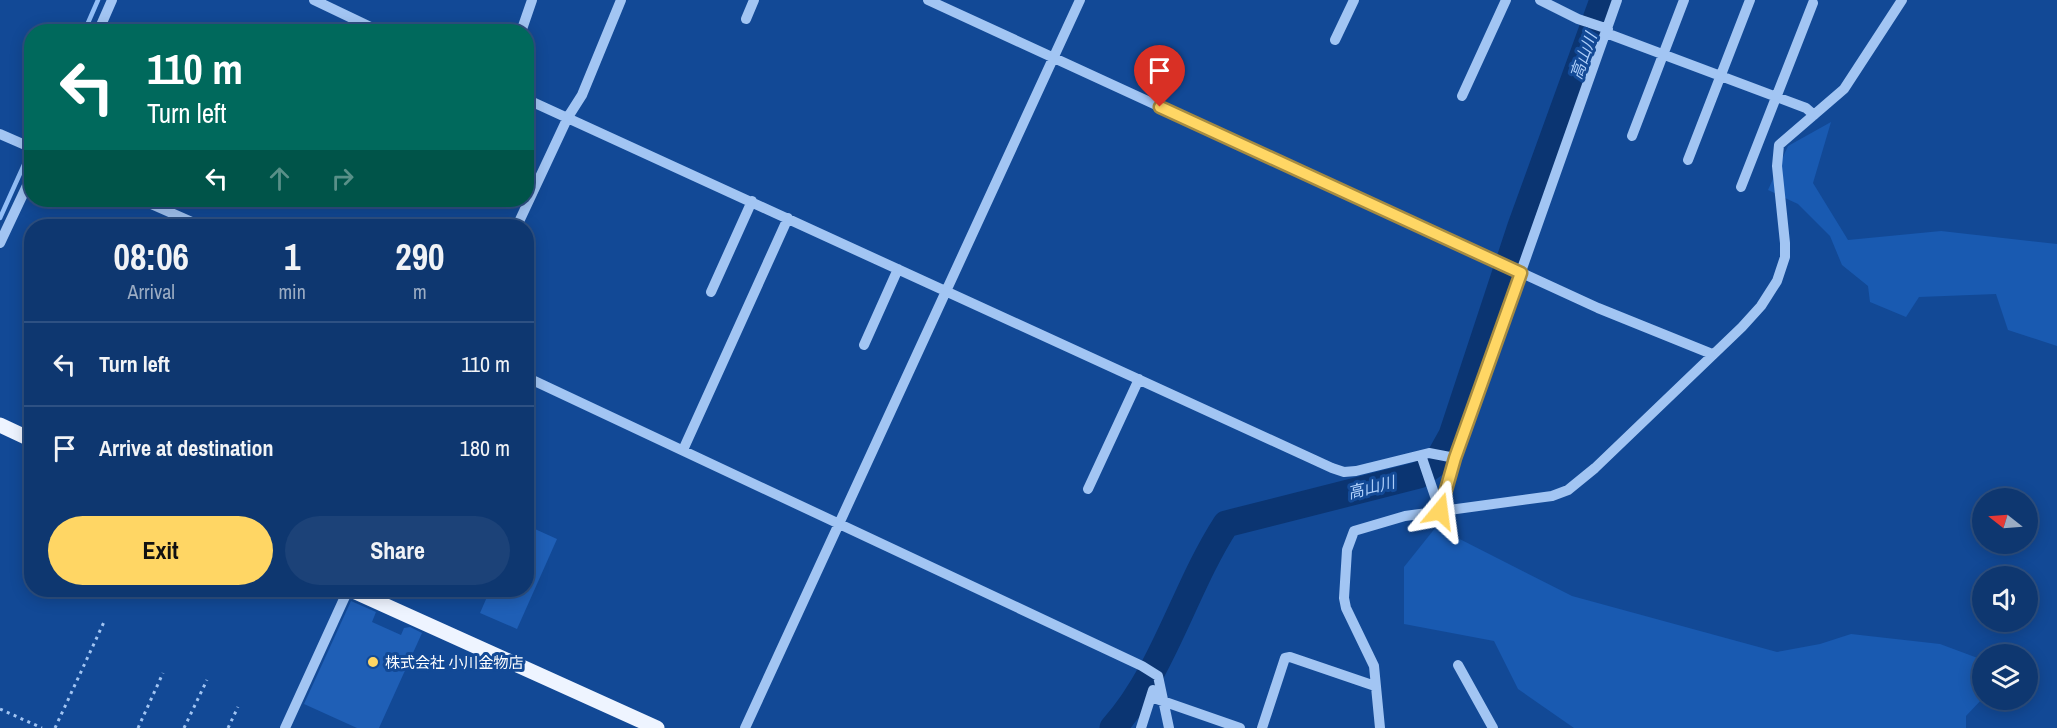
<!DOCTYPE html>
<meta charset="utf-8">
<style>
body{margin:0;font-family:"Archivo Narrow","Noto Sans JP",sans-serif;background:#1c4278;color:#f1f3f6;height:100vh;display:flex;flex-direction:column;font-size:22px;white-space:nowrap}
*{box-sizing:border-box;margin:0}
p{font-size:20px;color:#9bacc3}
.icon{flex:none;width:33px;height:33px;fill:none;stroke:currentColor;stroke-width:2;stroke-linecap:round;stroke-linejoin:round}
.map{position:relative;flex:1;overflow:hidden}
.side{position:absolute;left:24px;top:219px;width:510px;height:378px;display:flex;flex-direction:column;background:#0e3770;border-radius:24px;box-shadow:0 3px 15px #0003,0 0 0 2px #2e5183}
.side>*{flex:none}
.top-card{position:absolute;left:24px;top:24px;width:510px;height:183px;border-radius:24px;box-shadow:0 3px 15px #0003,0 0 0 2px #2e5183;background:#00695c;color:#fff;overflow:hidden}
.needle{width:39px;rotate:287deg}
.fabs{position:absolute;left:1972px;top:488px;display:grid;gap:12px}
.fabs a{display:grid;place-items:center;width:66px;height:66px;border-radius:50%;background:#0e3770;box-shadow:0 3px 15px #0003,0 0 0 2px #2e5183;font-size:30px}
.pin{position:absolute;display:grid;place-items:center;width:51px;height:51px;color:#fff;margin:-62px -26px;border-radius:50% 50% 50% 0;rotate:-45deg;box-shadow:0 0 6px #0007}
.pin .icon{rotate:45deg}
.me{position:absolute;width:66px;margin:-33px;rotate:16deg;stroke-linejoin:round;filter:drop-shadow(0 0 4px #0008)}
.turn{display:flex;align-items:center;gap:21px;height:126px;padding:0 24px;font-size:27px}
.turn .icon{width:78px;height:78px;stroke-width:2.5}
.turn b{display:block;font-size:42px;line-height:51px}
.lanes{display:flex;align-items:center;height:57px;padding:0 24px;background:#0003;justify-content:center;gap:30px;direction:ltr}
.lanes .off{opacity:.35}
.eta{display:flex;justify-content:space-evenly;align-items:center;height:102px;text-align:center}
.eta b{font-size:36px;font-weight:700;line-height:42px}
.primary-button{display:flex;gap:12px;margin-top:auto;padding:12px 24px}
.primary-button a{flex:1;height:69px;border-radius:36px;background:#ffd664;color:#111;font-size:24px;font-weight:700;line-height:69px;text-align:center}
.primary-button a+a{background:#1c4278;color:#f1f3f6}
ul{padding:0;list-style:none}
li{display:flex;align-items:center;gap:18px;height:84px;padding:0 24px;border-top:2px solid #2e5183}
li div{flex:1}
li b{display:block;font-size:22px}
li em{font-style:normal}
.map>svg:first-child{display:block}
</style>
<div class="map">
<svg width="2057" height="728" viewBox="0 0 2057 728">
<rect width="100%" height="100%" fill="#124996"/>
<path fill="#195ab1" d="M1831 122 1813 183 1848 240 1941 231 2057 244V346L2008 330 1996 294 1919 297 1906 317 1870 302 1868 286 1842 265 1830 236 1798 204 1768 190 1788 146Z
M1436 527 1572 596 1777 652 1820 644 1851 634 1940 644 1983 660V698L1966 716V728H1574L1518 689 1494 641 1404 624V567Z"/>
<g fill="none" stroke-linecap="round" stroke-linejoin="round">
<path stroke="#93bff7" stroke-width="4.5" d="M84 32 98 0
M0 218 32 147"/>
<path stroke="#0b3572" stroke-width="27" d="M1113 728C1165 669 1184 589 1226 524L1419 475 1437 462 1452 435 1521 226 1603 0"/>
</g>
<path fill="#1f5fb6" d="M526 525 557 539 517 629 480 613 490 590H526Z
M351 601 376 612 372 622 401 635 404 628 410 627 422 633 379 728H357L304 704Z"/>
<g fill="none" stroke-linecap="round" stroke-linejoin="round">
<path stroke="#a2c5f3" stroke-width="3" stroke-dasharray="3 4.5" stroke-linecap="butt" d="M0 709 42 728
M55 728 104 622
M138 728 163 673
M184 728 207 680
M228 728 238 707"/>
<path stroke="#a2c5f3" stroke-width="10" d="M314 0 381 32
M928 0 1598 308 1712 354
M1540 0 1578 19 1608 29
M746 19 754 0
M98 32 112 0
M521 32 532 0
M1606 33 1806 108 1814 115
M1335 40 1354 0
M1462 96 1506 0
M526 99 1332 468 1344 472 1356 471 1429 453 1455 458
M0 134 32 148
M1632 136 1684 0
M1688 160 1750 0
M1741 187 1813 3
M142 200 201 226
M517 226 568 117 582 95 621 0
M0 243 32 175
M711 292 752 201
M864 345 898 269
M526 377 1142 666 1158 676 1169 728
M683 450 788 218
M1421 455 1440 511 1455 458 1617 0
M1088 489 1139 379
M1458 665 1493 728
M1151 697 1240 728
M285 728 348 590
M745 728 1080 0
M1141 728 1153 690
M1262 728 1285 658 1290 657 1375 686
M1380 728 1374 666 1346 608 1344 598 1347 550 1354 531 1405 516 1552 496 1568 490 1595 468 1742 327 1761 306 1777 281 1785 257V243L1777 166 1779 145 1844 89 1902 0"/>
<path stroke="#eef4ff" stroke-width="15" d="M0 425 32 440
M351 590 657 728"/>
</g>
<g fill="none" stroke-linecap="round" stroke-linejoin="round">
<defs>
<path id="route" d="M1160 107 1521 273 1455 458 1440 511"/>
</defs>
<use href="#route" stroke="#a68b41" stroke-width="15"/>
<use href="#route" stroke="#ffd664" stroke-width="10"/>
</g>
<circle fill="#ffd664" stroke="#124996" stroke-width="2" cx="373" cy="662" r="6"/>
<g text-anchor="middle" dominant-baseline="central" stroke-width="6" stroke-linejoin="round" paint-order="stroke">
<g font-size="15" fill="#fff" stroke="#124996" text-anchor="start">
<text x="385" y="662">株式会社 小川金物店</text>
</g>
<g font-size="16" font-style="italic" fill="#aecffa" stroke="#124996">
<text transform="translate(1583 56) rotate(-70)">高山川</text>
<text transform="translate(1371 487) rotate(-14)">高山川</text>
</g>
</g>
</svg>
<div class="fabs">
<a><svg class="needle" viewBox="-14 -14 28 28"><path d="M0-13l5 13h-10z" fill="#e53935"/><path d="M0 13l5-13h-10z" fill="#9bacc3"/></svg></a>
<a><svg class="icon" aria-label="sound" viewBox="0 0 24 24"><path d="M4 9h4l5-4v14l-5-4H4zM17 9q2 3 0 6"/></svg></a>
<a><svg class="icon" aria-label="layers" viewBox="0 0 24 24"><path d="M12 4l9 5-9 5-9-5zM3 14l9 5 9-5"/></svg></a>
</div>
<div class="pin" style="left:1160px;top:107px;background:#d93025"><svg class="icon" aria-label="arrive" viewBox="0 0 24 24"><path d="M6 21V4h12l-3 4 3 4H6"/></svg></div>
<svg class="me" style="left:1440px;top:511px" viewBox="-20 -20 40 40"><path d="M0-17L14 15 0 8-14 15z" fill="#ffd664" stroke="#fff" stroke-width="4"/></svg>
<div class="top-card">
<div class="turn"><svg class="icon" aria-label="left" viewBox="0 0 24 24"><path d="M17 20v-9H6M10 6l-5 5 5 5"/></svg><div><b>110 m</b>Turn left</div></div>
<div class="lanes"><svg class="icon" aria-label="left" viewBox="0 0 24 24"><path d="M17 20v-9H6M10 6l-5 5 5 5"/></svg><svg class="icon off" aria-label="ahead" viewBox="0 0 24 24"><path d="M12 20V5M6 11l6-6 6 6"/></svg><svg class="icon off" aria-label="right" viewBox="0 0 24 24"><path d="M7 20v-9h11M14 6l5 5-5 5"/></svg></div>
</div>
<section class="side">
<div class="eta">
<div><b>08:06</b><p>Arrival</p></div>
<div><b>1</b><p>min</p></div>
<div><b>290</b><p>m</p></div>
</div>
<ul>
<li><svg class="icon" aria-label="left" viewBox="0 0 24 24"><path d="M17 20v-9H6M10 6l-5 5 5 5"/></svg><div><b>Turn left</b></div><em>110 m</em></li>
<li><svg class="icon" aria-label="arrive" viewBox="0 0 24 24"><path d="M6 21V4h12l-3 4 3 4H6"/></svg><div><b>Arrive at destination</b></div><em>180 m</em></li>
</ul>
<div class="primary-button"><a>Exit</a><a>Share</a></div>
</section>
</div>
